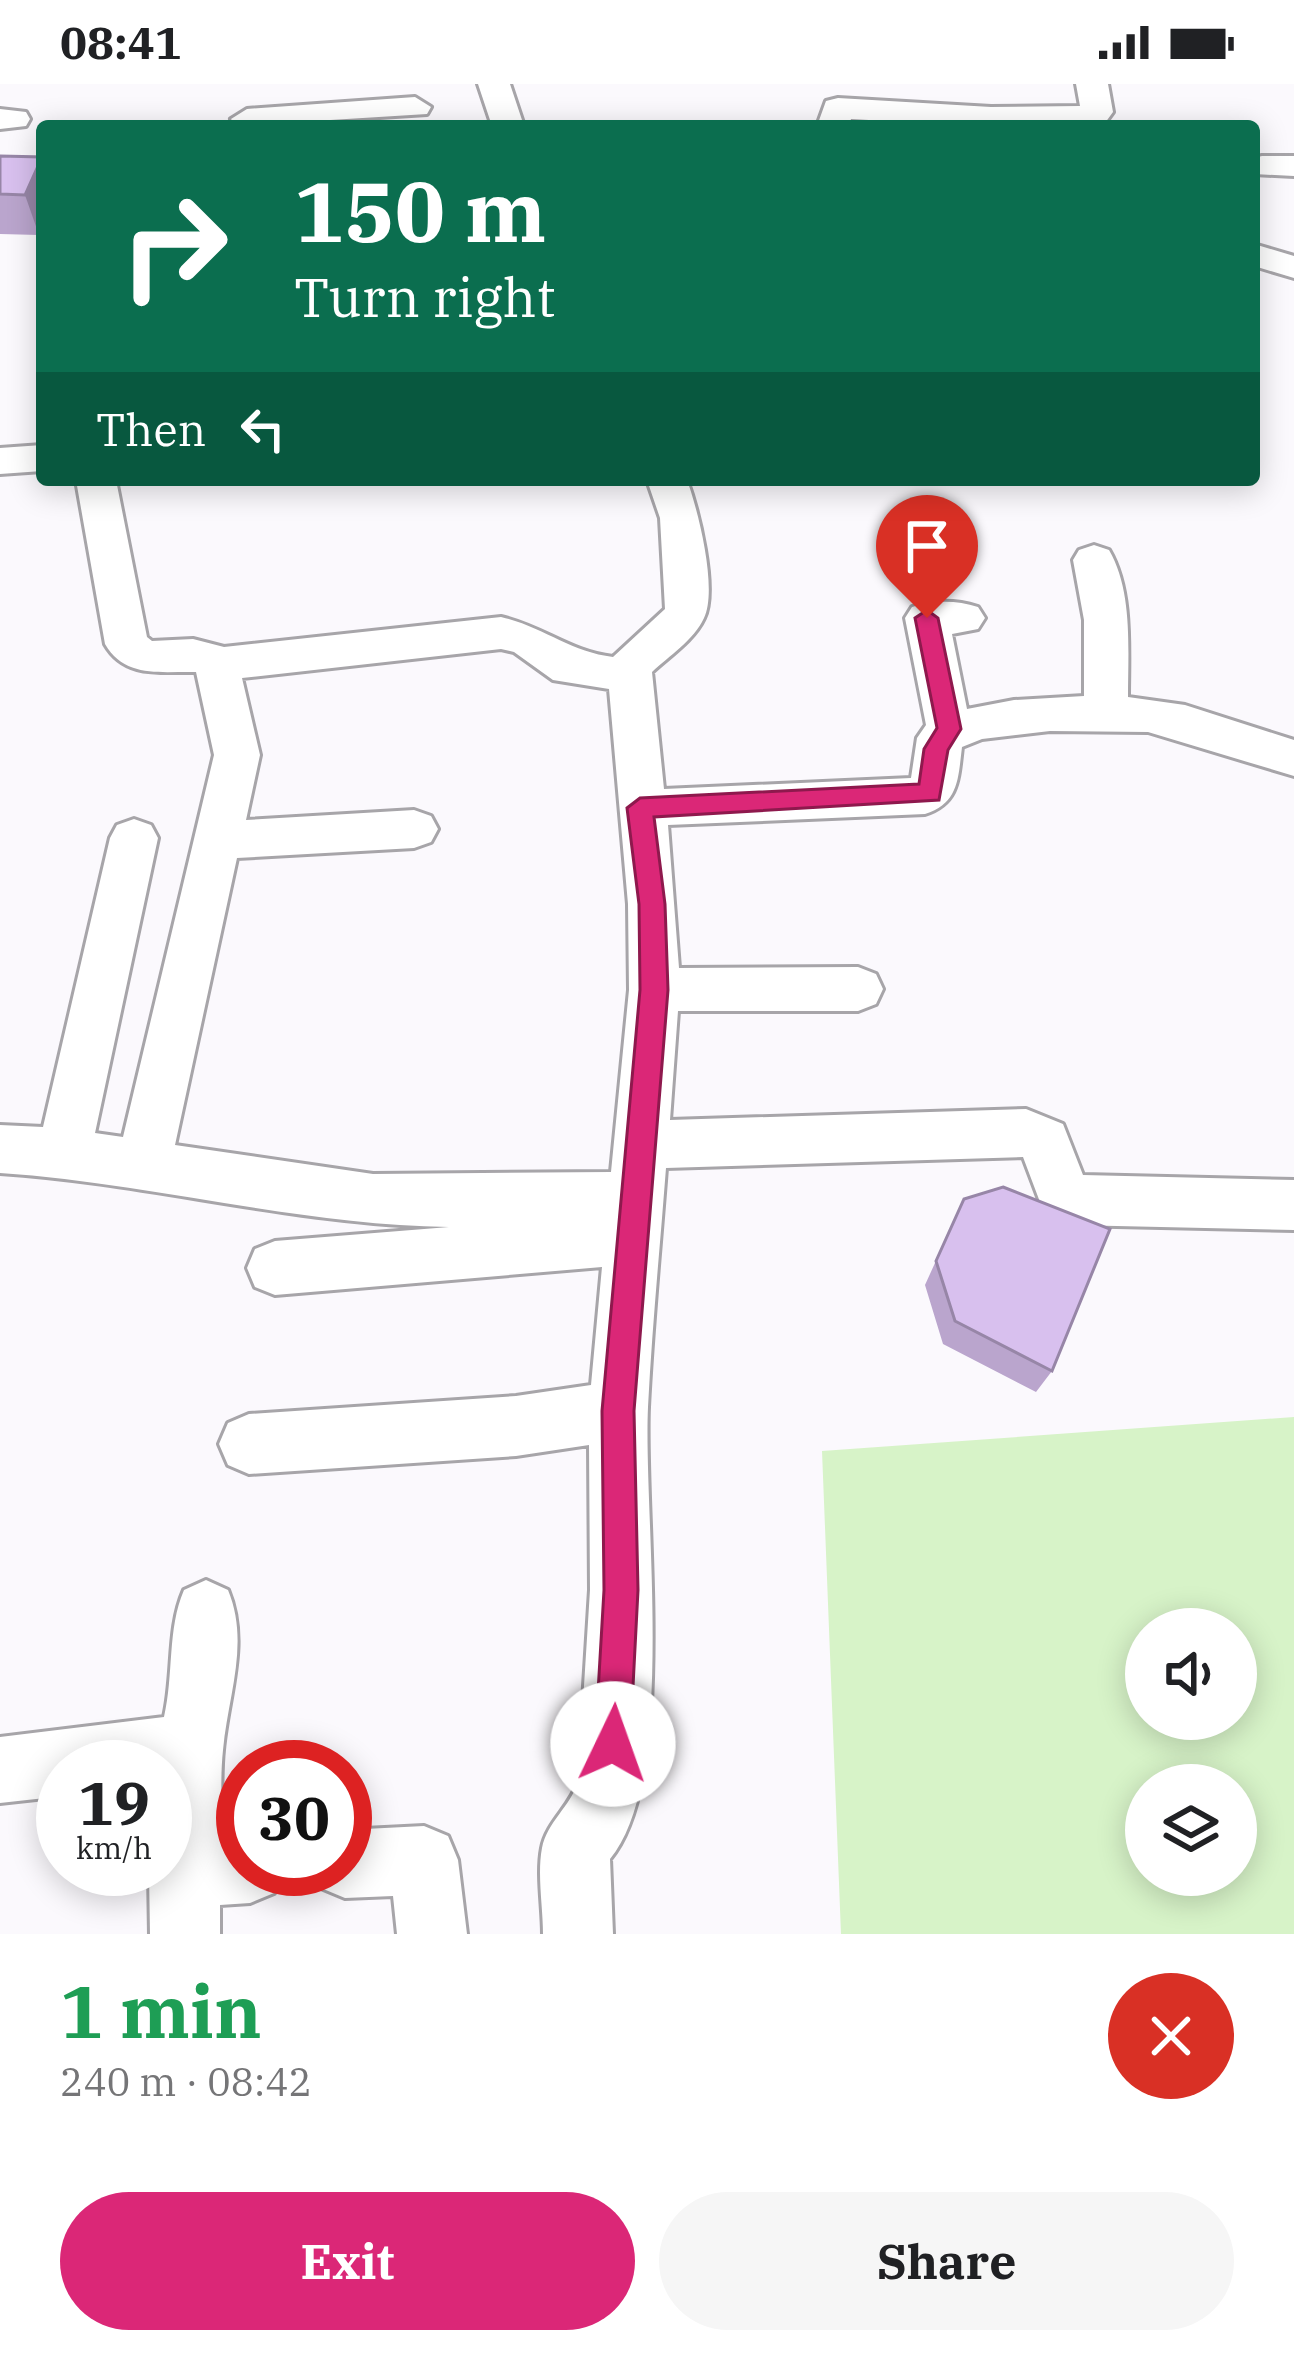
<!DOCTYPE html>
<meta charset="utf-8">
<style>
body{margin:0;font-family:"IBM Plex Serif",serif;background:#f6f6f6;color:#202124;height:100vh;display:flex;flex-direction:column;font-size:45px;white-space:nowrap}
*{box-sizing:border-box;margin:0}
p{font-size:39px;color:#757577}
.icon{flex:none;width:66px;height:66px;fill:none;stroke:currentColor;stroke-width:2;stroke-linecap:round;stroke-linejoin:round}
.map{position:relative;height:1850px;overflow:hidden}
.drawer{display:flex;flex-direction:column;background:#fff;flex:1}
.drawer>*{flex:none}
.top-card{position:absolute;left:36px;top:36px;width:1224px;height:366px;border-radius:12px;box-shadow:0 6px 30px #0003;background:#0b6e4f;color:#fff;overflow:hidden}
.buttons{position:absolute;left:1125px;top:1524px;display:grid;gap:24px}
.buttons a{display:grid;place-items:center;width:132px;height:132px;border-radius:50%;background:#fff;box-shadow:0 6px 30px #0003;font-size:60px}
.speed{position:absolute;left:36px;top:1656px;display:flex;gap:24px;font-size:60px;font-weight:700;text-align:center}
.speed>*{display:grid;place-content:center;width:156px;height:156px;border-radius:50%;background:#fff;box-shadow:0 6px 30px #0003;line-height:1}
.speed small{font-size:30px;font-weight:400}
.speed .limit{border:18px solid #d22;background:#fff;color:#111}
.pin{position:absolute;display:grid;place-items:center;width:102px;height:102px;color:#fff;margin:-123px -51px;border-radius:50% 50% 50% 0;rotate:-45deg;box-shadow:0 0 12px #0007}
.pin .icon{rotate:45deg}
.me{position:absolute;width:132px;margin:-66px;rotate:3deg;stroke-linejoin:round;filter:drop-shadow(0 0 9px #0008)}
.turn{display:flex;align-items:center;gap:42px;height:252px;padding:0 60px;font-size:54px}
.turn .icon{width:156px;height:156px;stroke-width:2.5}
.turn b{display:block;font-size:84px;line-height:102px}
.then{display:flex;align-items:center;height:114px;padding:0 60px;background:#0003;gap:24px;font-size:45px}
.round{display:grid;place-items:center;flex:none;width:126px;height:126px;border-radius:63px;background:#f6f6f6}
.overview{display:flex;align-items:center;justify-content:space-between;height:204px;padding:0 60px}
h1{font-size:72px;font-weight:800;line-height:90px;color:#1e9e55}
.cta{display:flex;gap:24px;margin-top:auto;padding:24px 60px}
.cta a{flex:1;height:138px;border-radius:72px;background:#db2777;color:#fff;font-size:48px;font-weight:800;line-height:138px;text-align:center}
.cta a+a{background:#f6f6f6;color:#202124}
.status{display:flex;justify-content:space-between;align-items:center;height:84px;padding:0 60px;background:#fff;direction:ltr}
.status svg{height:33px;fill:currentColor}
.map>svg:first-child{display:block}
</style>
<div class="status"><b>08:41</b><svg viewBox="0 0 49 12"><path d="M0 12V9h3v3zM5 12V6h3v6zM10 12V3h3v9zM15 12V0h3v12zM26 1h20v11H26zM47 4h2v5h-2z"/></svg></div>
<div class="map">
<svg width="1294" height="1850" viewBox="0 0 1294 1850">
<rect width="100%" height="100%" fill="#fbf9fd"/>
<path fill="#d7f3c8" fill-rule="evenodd" d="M1294 1333V1850H841L822 1367ZM1146 1545H1236V1635H1146ZM1146 1701H1236V1791H1146Z"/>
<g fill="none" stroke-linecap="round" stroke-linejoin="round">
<defs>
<path id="minor" d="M478 0H510L524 42H492Z
M1076 0H1108L1113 28 1105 39 977 42 851 35 849 42H817L826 17 838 14 991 23 1080 22Z
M415 13 431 23 427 30 236 42 231 35 247 25Z
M0 25 26 28 30 35 26 42 0 45Z
M1262 72H1294V92L1254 90V74Z
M1254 160 1294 172V194L1254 182Z
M42 361V387L0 390V364Z
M76 396H116L147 553 152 557 193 555 224 563 501 533C544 543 570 568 613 573L665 525 660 434 647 396H687C698 426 718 505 704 534 694 556 669 572 652 588L664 705 911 694 917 654 926 641 905 534 912 523C934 516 956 516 978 523L985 534 978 545 952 550 967 625 1014 616 1084 612V536L1073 476 1079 466 1094 461 1109 466C1133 507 1128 566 1128 613L1185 621 1294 656V692L1148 648 1050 647 982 655 962 663C958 695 959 719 925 730L668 741 679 884 858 883 876 890 883 905 876 920 858 927H678L670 1036 1026 1025 1063 1040 1083 1091 1294 1096V1146L1072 1141 1043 1126 1023 1073 666 1084C660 1163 652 1243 648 1323 643 1433 678 1693 610 1775L613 1850H543C543 1823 537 1790 542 1764 547 1738 570 1723 578 1698L590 1506 589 1361 516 1372 249 1390 228 1381 219 1360 228 1339 249 1330 516 1312 591 1301 602 1183 275 1211 255 1203 247 1184 255 1165 275 1157 449 1143C297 1141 151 1099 0 1089V1041L43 1043 110 754 117 741 134 735 151 741 158 754 95 1049 123 1053 214 671 196 588C162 587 125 595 105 560ZM501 565 514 568 553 596 609 605 628 820 629 906 611 1088 373 1090 175 1061 237 774 414 764 431 758 438 745 431 732 414 726 246 736 260 671 242 594Z
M206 1496 228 1506C250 1559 228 1611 223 1666 220 1694 222 1723 222 1752L243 1751V1785H284L274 1809 250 1819 220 1821V1850H150L149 1788 165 1785V1683H63V1712L0 1719V1653L164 1633C174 1591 167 1545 184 1506Z
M424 1742 448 1752 458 1776 467 1850H397L393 1812 345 1814 321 1804 313 1785H345V1746Z"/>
</defs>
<use href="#minor" stroke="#a7a5a9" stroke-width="6"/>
<use href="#minor" fill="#fff" fill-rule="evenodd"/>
</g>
<path fill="#baa5cd" d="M0 72 42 73 39 151 0 150Z
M964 1115 1052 1287 1036 1308 943 1260 925 1201Z"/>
<path fill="#9786a7" d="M42 73V145L39 151 25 111Z"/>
<path fill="#d8c0ee" stroke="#9786a7" stroke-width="3" d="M0 72 42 73 25 111 0 110Z
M1003 1103 1110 1145 1052 1287 955 1237 936 1177 964 1115Z"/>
<path fill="#db2777" stroke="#8e194d" stroke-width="3" d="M927 526 938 534 961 645 948 666 939 716 654 733 665 820 668 906 634 1327 638 1506 630 1660 625 1672 613 1677 600 1672 595 1660 604 1506 602 1327 640 906 639 820 627 724 640 714 919 700 924 665 937 644 915 534Z"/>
</svg>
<div class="buttons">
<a><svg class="icon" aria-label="sound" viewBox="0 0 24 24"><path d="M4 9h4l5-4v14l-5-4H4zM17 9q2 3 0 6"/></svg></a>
<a><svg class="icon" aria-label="layers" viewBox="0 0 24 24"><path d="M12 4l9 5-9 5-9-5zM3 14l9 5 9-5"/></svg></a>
</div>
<div class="speed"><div>19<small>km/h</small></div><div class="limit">30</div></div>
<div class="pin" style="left:927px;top:534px;background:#d93025"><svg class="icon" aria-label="arrive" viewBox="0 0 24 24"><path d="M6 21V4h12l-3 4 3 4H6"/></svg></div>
<svg class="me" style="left:613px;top:1660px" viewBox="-20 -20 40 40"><circle r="19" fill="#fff"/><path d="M0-13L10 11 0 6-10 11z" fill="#db2777"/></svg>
<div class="top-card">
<div class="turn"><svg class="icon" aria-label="right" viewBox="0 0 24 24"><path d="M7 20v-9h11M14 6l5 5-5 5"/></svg><div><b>150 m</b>Turn right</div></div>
<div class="then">Then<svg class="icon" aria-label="left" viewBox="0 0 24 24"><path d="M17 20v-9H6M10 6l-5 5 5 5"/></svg></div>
</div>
</div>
<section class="drawer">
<div class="overview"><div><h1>1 min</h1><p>240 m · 08:42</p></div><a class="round" style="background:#d93025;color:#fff"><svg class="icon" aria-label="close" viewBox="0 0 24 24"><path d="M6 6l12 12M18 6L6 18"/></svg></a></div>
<div class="cta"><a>Exit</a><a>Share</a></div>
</section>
